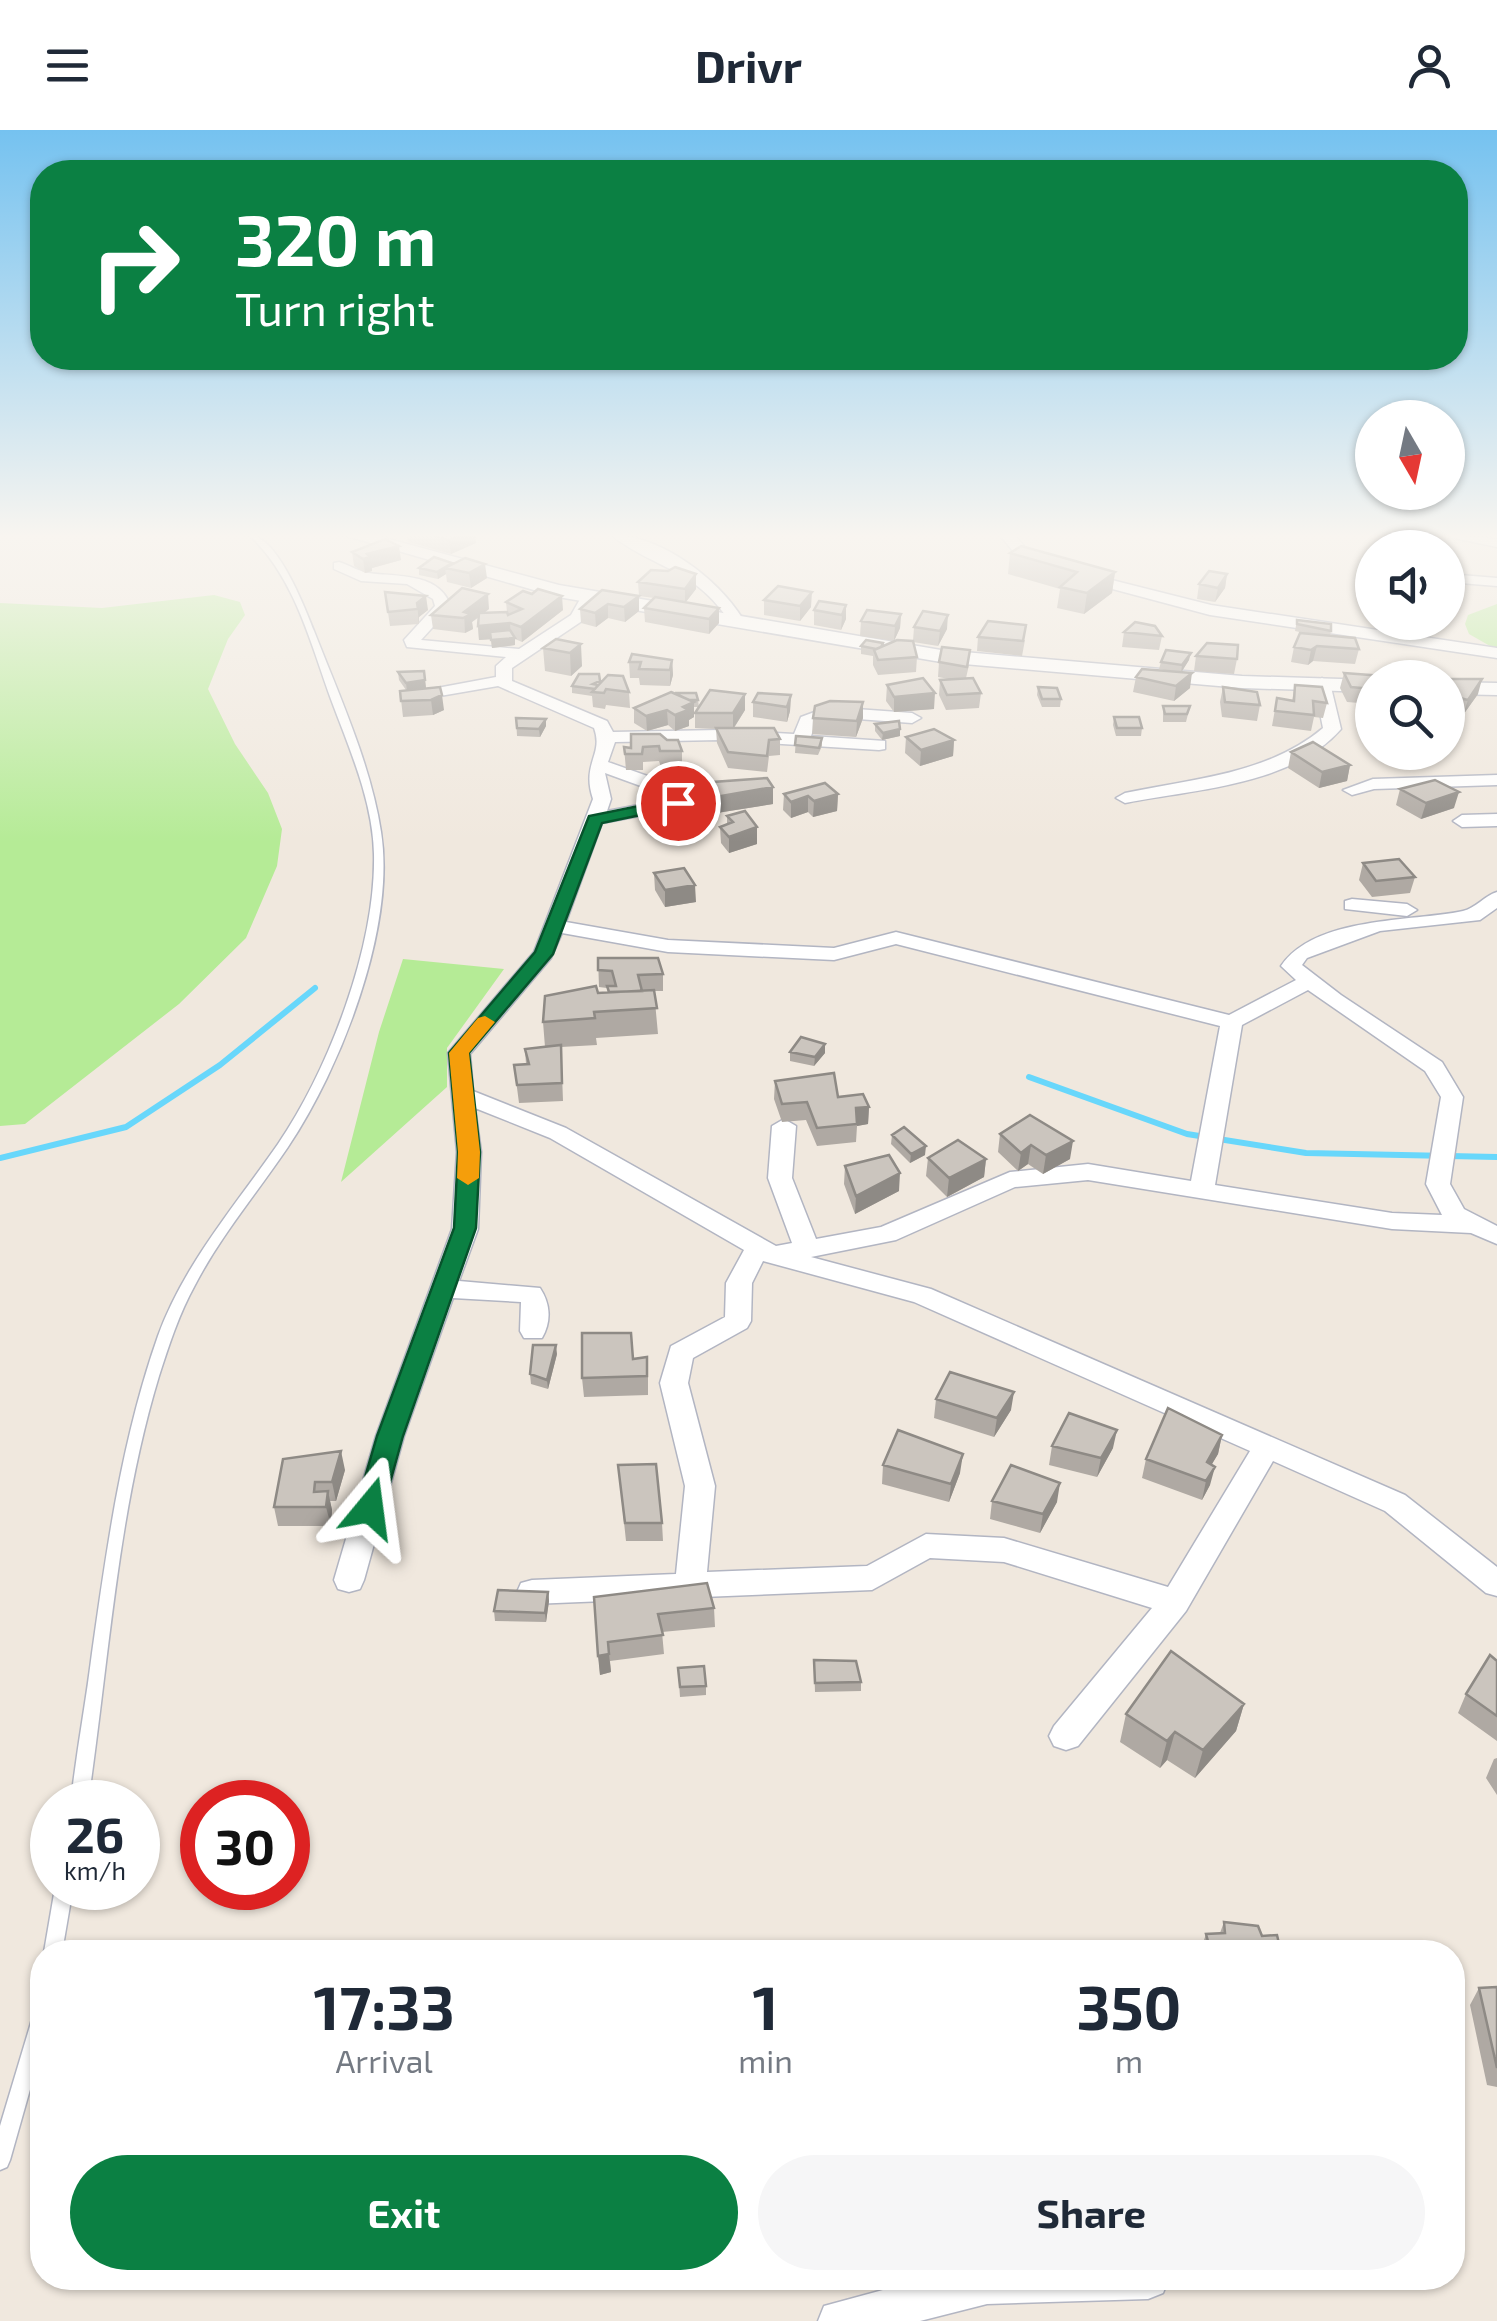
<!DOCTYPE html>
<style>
body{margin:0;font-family:"Exo 2",sans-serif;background:#f6f6f7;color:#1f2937;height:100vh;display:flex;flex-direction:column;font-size:38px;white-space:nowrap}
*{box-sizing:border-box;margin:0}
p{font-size:32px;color:#747a83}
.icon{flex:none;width:55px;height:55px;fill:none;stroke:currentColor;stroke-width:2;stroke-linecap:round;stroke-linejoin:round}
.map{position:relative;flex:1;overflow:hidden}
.details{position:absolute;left:30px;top:1810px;width:1435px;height:350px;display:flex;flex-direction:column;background:#fff;border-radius:40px;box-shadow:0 2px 8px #0004}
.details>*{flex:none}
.guide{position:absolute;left:30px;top:30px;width:1438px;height:210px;border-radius:40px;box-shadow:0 2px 8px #0004;background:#0b8043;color:#fff;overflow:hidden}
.needle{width:65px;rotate:171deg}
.controls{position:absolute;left:1355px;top:270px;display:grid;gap:20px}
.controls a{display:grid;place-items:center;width:110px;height:110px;border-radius:50%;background:#fff;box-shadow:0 2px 8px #0004;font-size:50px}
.speed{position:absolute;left:30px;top:1650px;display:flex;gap:20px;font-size:50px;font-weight:700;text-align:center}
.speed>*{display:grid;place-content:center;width:130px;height:130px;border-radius:50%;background:#fff;box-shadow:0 2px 8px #0004;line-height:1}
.speed small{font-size:25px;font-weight:400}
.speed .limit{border:15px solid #d22;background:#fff;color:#111}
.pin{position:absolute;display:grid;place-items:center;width:85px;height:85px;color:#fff;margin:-42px;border:5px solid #fff;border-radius:50%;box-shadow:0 2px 10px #0007}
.me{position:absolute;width:110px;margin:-55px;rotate:16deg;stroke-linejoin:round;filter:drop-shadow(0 0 8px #0008)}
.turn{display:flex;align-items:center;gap:35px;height:210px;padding:0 40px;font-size:45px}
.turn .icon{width:130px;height:130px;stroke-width:2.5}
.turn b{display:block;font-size:70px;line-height:85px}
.eta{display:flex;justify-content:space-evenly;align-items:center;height:170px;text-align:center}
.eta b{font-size:60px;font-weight:700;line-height:70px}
.primary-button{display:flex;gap:20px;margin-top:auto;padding:20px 40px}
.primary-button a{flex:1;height:115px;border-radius:60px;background:#0b8043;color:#fff;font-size:40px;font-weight:700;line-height:115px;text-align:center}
.primary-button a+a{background:#f6f6f7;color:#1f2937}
header{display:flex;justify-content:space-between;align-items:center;height:130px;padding:0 40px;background:#fff;font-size:45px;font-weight:700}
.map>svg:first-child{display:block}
</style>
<header><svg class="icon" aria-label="menu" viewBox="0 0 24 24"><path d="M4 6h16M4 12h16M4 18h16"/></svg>Drivr<svg class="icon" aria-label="person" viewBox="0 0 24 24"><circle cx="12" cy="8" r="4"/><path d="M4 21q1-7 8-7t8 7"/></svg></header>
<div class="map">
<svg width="1497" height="2191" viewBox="0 0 1497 2191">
<rect width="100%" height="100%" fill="#f0e8de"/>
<path fill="#b5eb96" d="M214 465 240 472 245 485 228 509 208 559 235 614 268 663 282 699 277 736 246 808 179 874 25 994 0 996V473L102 478Z
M1497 474V520L1469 504 1465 494 1468 485Z
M403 829 504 839 447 918V957L341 1052 379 902Z"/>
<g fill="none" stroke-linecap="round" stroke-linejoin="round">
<path stroke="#68d7fb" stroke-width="6" d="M1029 947 1187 1004 1306 1023 1497 1027
M0 1028 126 997 220 935 315 858"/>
<defs>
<path id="service" d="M249 405C277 405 305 478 314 501 339 565 371 635 381 702 396 797 341 938 288 1017 257 1063 221 1105 195 1155 179 1184 169 1215 159 1246 117 1384 109 1530 88 1672H71C76 1623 86 1573 92 1523 107 1416 122 1308 158 1206 184 1134 235 1076 278 1014 329 939 376 816 374 724 373 672 350 620 332 572 311 515 295 447 249 405Z
M55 1758H73L62 1822H44Z
M42 1877V1917L10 2030 7 2037 0 2040V1996L33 1886 35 1880Z"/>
<path id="minor" d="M611 405C661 405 717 448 743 489L730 492C694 437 656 440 611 405Z
M1000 405H1015L1030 424 1048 435 1041 439 1020 430Z
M1452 405 1497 409V417L1454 408Z
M339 432C349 435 358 441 368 443 397 447 440 442 451 477L421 510 519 519 571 485 583 464H593L596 467 582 491 512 538V551L607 591 613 602 720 600 794 604 801 587 828 577 912 583 921 588 912 593 830 587 815 594 811 606 885 611V619L879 620 720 610 615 612 608 632 687 660 690 664 684 677 661 682 668 690 706 703 697 709 654 698 644 685 602 693 566 792 668 810 834 818 896 802 1229 885 1296 850 1281 836C1315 786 1411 792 1463 781 1476 778 1484 766 1497 762V778L1480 790 1380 801 1307 828 1302 835 1341 865 1442 932 1463 967 1450 1054 1464 1079 1497 1096V1114L1471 1103 1392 1099 1088 1050 1015 1057 896 1110 811 1127 931 1159 1405 1365 1497 1437V1466L1486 1463 1385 1381 1273 1331 1186 1481 1078 1616 1066 1620 1054 1616 1049 1606 1054 1596 1152 1478 1004 1432 930 1428 872 1460 532 1474 521 1471 517 1462 521 1453 532 1450 676 1444 685 1356 660 1253 671 1216 725 1187 726 1153 744 1120 550 1008 475 978 481 1022 478 1099 459 1151 540 1158C550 1173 552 1191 542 1208H524L520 1201 521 1172 453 1168 404 1306 364 1450 360 1459 349 1462 338 1459 334 1450 376 1306 452 1099 457 1022 448 923 534 822 593 669C581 633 604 625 594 598L498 556 405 572V564L496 547V536L506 527 407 517 404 510 435 476 433 469 407 454 361 451 334 439V433ZM605 643 671 667 670 669 607 681 611 669ZM562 803 668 822 834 830 896 814 1220 896 1191 1051 1088 1034 1010 1042 881 1097 816 1109 792 1048 796 996 784 989 772 996 768 1048 792 1113 776 1116 566 998 473 961 470 924 551 828ZM1308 860 1425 941 1441 967 1426 1054 1442 1085 1392 1083 1215 1055 1242 895ZM763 1131 914 1172 1250 1321 1168 1457 1004 1408 926 1404 867 1436 707 1442 715 1356 688 1253 693 1228 747 1198 751 1191 752 1153Z
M1080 442 1211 475 1497 518V528L1210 485 1075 449V443Z
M1448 444 1497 448V456L1448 452Z
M1322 548 1330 553 1341 599C1291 656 1194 659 1125 673L1116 668 1125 663C1192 649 1269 644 1323 598L1314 553Z
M1497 645V655L1374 659 1352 665 1343 660 1373 649Z
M1497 684V696L1462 697 1453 691 1462 685Z
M1352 769 1407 774 1417 780 1407 786 1345 779V771Z
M927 2148H1169L1163 2163 1148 2169 987 2174 920 2191H818L824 2176Z"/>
<path id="tertiary" d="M343 405H374L559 455 941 520 1242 546 1372 550V562L1242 558 941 532 558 467Z
M1448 552 1497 553V565L1448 564Z"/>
</defs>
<use href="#service" stroke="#b2b5c2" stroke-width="3"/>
<use href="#minor" stroke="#b2b5c2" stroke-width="3"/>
<use href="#tertiary" stroke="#b2b5c2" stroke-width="3"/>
<use href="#service" fill="#fff" fill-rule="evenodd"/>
<use href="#minor" fill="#fff" fill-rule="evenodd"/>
<use href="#tertiary" fill="#fff" fill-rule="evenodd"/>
</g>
<path fill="#afa9a3" d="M407 405H475L476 413 451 424 408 412Z
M352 422 401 430 372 438V441L365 443 354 436Z
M1010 423 1115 442 1112 463 1084 484 1057 478 1060 459 1008 444Z
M452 434 487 448 471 458 447 452 446 444 438 449 419 445V438Z
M696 444V459L686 472 719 478V493L709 504 645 492 644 478 654 468 639 466V481L625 492 608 488 596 497 581 493 580 479 639 466 638 452Z
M1227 444 1225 458 1215 472 1197 469 1199 454Z
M385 462 428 480 419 487V494L390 496Z
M764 470 811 477 800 491 764 485Z
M506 472 563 480 522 512 515 509V515L492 518 491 509 479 510 478 496 479 487 472 492 473 499 465 503 433 499 431 485 489 479 484 483 507 482Z
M846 475V489L841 500 814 495V480Z
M901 484 900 498 894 511 860 506 861 491Z
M1297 490 1331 501 1330 506 1359 519 1355 534 1313 531 1308 535 1291 532 1294 517 1309 504 1295 501Z
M914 497 947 499 938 516 913 512 917 527 916 542 878 545 873 535V526L861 524V516H883L913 511Z
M1124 502 1162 506 1159 520 1122 517Z
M978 507 1025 510 1022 526 977 521Z
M556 509 582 536 571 546 545 541 543 518Z
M1196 526 1237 529 1234 544 1194 541Z
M672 530 673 545 670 556 640 555 639 548H630L629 532Z
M1189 530 1181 542 1190 558 1174 571 1133 562 1136 547 1173 542 1159 539 1161 532Z
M939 532 969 535 966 548 981 563 979 578 946 580 939 565 940 550 949 549 938 547Z
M424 541 426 558 444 580 433 585 403 587 400 561 406 560 399 550 398 542Z
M1344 543 1372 548V574L1347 572 1340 558Z
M1448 550 1478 564 1463 585 1448 582Z
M887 555 934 579 894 582 886 571Z
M1295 555 1327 573 1323 588 1314 587 1311 601 1272 596 1277 568 1292 571Z
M572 556 629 562 630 578 606 575 605 579 593 577 592 566 572 563Z
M1038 557 1061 569 1060 577H1042L1037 565Z
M1223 557 1260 575 1257 591 1222 587 1220 572Z
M671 562 698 570 699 577 745 580 734 598 780 609V625L769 626 767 642 728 638 717 613 716 599 695 598V583L698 577H694V587L689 590V596L675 601 668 595 647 601 634 593V578Z
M791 565 790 581 787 592 753 587V572Z
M1163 576H1190L1186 592H1163Z
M1114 587 1142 598 1141 606H1116L1113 595Z
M516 588 546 589V596L540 607 517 606Z
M813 588H863L856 607 812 604Z
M875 594 900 599V606L882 610 875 601Z
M631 604 682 621V636L661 637 659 631 643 632V640H626L624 617 631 618Z
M796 606 822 608V616L818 625 795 623Z
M906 607 954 610 953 626 920 636 905 623Z
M1291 622 1350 635 1347 651 1319 658 1288 638Z
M695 638V646L691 660 676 655V647Z
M773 657V674L704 685 701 676V660Z
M1400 659 1454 678 1421 689 1396 675Z
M784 664H838L837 681 813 687 808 682 791 688 783 680Z
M727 686 757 697V714L729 723 721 713 720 697 727 694Z
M1363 733 1415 747 1410 763 1372 767 1359 750Z
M654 743 696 772 665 777 655 760Z
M598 828 663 844V861H654L658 904 596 908 597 915 561 917 563 971 519 973 514 935 526 934 525 919 545 917 543 892 598 863 608 862 607 858 599 857Z
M825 914V923L814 936 790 931V922Z
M775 951 869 977 868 994 857 996 856 1012 817 1016 806 990 782 992 774 969Z
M1000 1004 1070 1029 1043 1044 1028 1034 1018 1041 998 1022Z
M892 1005 925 1025 910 1033 891 1014Z
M928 1028 986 1029 984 1047 947 1067 926 1046Z
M845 1036 899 1061 855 1084 844 1054Z
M557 1224 548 1259 531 1254 530 1244Z
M633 1229 648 1246V1265L584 1267 582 1248Z
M936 1269 1011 1280 994 1307 934 1288Z
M1222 1305 1218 1324 1211 1335 1210 1355 1202 1370 1142 1348 1146 1329Z
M1052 1316 1113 1318 1097 1347 1049 1335Z
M283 1329 345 1340 336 1371H330L332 1380 331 1396H278L274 1377Z
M618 1335 662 1393 663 1411H626Z
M883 1335 960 1343 949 1372 882 1354Z
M992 1371 1057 1372 1040 1403 990 1389Z
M548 1462 549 1471 546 1492 495 1491 494 1481Z
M594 1467 714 1478 715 1497 662 1502 664 1524 610 1531 611 1542 600 1545Z
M814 1530 861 1552V1561L815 1562Z
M1497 1531V1611L1458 1583 1466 1564Z
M678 1538 706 1556V1565L680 1567Z
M1244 1574 1236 1601 1195 1648 1167 1630 1160 1638 1120 1612 1126 1584Z
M1497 1628V1665L1486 1648 1494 1629Z
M1224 1792 1262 1806 1281 1822H1200L1206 1804 1220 1803Z
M1497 1857V1957L1487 1955 1470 1875 1479 1858Z"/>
<path fill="#8e8a85" d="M460 405H475L476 413 451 424 449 410Z
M399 416 401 430 372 438V441L365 443 363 429 367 424Z
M452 433V439L445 438 446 444 438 449 437 442Z
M485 434 487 448 471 458 469 443Z
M1115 442 1112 463 1084 484 1087 463Z
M696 444V459L685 473V459Z
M1227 444 1225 458 1215 472 1218 458Z
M812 462 811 477 800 491V476Z
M488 464 489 479 472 492 473 499 465 503 464 482Z
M426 466 428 480 419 487V494L417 473Z
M562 466 563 480 522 512 521 497Z
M639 466V481L625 492 624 477Z
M608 474V488L596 497 595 483Z
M846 475V489L841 500 842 485Z
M719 478V493L709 504V489Z
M901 484 900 498 894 511 895 496Z
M948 485 947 499 938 516 940 501Z
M510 493 511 508 479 510 478 496Z
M515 508V515L492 518 491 510Z
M581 514 582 536 571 546 570 523Z
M1317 516 1313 531 1308 535 1311 520Z
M1191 523 1189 530 1181 543 1182 535Z
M672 530 673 545 670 556V540Z
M1192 543 1190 558 1174 571 1176 556Z
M1482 549 1478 564 1463 585 1468 570Z
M425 550 426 558 407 561 406 553Z
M935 563 934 579 894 582V567Z
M745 564V580L733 599V583Z
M442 565 444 580 433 585 431 570Z
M791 565 790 581 787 592V577Z
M694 572V587L689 590V596L675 601V585L683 577Z
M863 572V588L856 607 857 591Z
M667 580 668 595 647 601 646 586Z
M546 589V596L540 607 539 599Z
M900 599V606L882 610 883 603Z
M954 610 953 626 920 636 921 620Z
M1350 635 1347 651 1319 658 1322 642Z
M773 657V674L704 685V669Z
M1459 662 1454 678 1421 689 1426 673Z
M838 664 837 681 813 687 814 671Z
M808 666V682L791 688V672Z
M757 697V714L729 723V707Z
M695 755 696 772 665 777V760Z
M825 914V923L814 936 815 927Z
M869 977 868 994 857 996 856 978Z
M1073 1011 1070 1029 1043 1044 1046 1025Z
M1031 1015 1028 1034 1018 1041 1021 1023Z
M926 1016 925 1025 910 1033 911 1024Z
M986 1029 984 1047 947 1067 949 1048Z
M900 1043 899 1061 855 1084 856 1066Z
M556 1215 557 1224 548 1259 547 1250Z
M1014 1262 1011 1280 994 1307 997 1288Z
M1117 1300 1113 1318 1097 1347 1101 1328Z
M1222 1305 1218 1324 1202 1351 1207 1332Z
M341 1321 345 1340 336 1371 332 1352Z
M963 1324 960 1343 949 1372 951 1354Z
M1215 1337 1210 1355 1202 1370 1206 1351Z
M1060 1353 1057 1372 1040 1403 1043 1384Z
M328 1361 332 1380 331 1396 326 1377Z
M548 1462 549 1471 546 1492 545 1483Z
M609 1524 611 1542 600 1545 598 1526Z
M1244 1574 1236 1601 1195 1648 1203 1620Z
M1175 1602 1167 1630 1160 1638 1167 1611Z"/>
<path fill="#cbc5be" stroke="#8e8a85" stroke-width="2.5" d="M431 405H460L449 410Z
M385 409 399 416 367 424 370 427 363 429 352 422Z
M1021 416 1115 442 1087 463 1060 457 1077 442 1010 423Z
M434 427 452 433 437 442 419 438Z
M465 428 485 434 469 443 445 438Z
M675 437 696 444 685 459 638 452 651 440 668 441Z
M1209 441 1227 444 1218 458 1199 454Z
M778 456 812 462 800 476 764 470Z
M462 458 488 464 464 482 471 484 463 488 431 485Z
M538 459 562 466 521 497 510 493 478 496 479 483 507 482 508 485 522 479 506 472 523 461 532 464Z
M602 460 639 466 624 477 608 474 595 483 580 479Z
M385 462 426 466 417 473 418 479 388 482Z
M655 467 719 478 709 489 644 478Z
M819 471 846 475 842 485 814 480Z
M867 480 901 484 895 496 861 491Z
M923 481 948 485 940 501 914 497Z
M1297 490 1331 494V501L1297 494Z
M988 491 1026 495 1023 511 978 507Z
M1135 492 1155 496 1162 506 1124 502Z
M510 500 515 508 491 510 490 502Z
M1300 503 1355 508 1359 519 1317 516 1311 520 1294 517Z
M556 509 581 514 570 523 543 518Z
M866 510 883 513 881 517 876 519 861 516Z
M897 510 913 511 917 527 878 530 874 520Z
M1207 513 1238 515 1237 529 1196 526Z
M942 517 970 520 967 537 939 532Z
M1166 520 1191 523 1182 535 1161 532Z
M632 524 672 530 670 540 639 539 641 532H629Z
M1142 539 1192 543 1176 556 1136 547Z
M424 541 425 550 406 553 398 542Z
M1344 543 1383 546V548H1372V559L1351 557Z
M579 544H599L600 551 593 554 598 555 595 559 572 556Z
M608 545 623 546 629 562 606 559 604 563 592 562Z
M923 548 935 563 894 567 887 555Z
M973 548 981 563 947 565 940 550Z
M1448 549H1482L1468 570 1448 565Z
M1295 555 1322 557 1327 573 1313 571 1314 585 1275 581 1277 568 1294 571Z
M440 557 442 565 431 570 401 571 400 561Z
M1038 557 1057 558 1061 569H1042Z
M1223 557 1257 562 1260 575 1225 572Z
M710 560 745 564 733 583H695Z
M671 562 694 572 683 577 688 580 675 585 667 580 646 586 634 578Z
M675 563H696L698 570H689Z
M758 563 791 565 787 577 753 572Z
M830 571 863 572 857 591 813 588 815 576Z
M1163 576H1190L1187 584H1165Z
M1114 587H1139L1142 598H1117Z
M516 588 546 589 539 599 517 598Z
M899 591 900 599 883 603 875 594Z
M716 598H774L780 609 769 610 767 626 728 622Z
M934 599 954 610 921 620 906 607Z
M631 604H660L667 610H678L682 621H660L659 616 643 617 642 624H625L624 617 631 618Z
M796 606 822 608 819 618 795 615Z
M1313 612 1350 635 1322 642 1291 622Z
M695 638 691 652 676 647 682 639Z
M767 648 773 657 704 669 701 660 714 658 713 652Z
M1435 650 1459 662 1426 673 1400 659Z
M825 653 838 664 814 671 808 666 791 672 784 664Z
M745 681 757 697 729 707 720 697 733 692 727 686Z
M1399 729 1415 747 1376 751 1363 733Z
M684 738 695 755 665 760 654 743Z
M598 828H658L663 844 638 845 642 861 609 862 607 856H616L612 841 598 840Z
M596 856 598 863 654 860 657 878 594 882 595 888 543 892 545 866Z
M801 907 825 914 815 927 790 922Z
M561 915 562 953 517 955 514 935 529 934 525 919Z
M834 943 838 967 863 964 869 977 856 978 857 994 817 998 807 972 782 974 775 951Z
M1030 985 1073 1011 1046 1025 1031 1015 1021 1023 1000 1004Z
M904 997 926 1016 911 1024 892 1005Z
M958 1010 986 1029 949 1048 928 1028Z
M889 1025 900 1043 856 1066 845 1036Z
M582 1203H631L633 1229 647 1227V1246L582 1248Z
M533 1215H556L547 1250 530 1244Z
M950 1242 1014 1262 997 1288 936 1269Z
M1168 1278 1222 1305 1207 1332 1215 1337 1206 1351 1146 1329Z
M1069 1283 1117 1300 1101 1328 1052 1316Z
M898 1300 963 1324 951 1354 883 1335Z
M341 1321 332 1352H315L314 1362 328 1361 326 1377H274L283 1329Z
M656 1334 662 1393H625L618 1335Z
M1011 1335 1060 1353 1043 1384 992 1371Z
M707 1453 714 1478 658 1484 663 1505 608 1512 609 1524 598 1526 594 1467Z
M498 1460 548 1462 545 1483 494 1481Z
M1171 1521 1244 1574 1203 1620 1175 1602 1167 1611 1126 1584Z
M1490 1525 1497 1531V1586L1466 1564Z
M814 1530 856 1531 861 1552 815 1553Z
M704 1536 706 1556 680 1557 678 1538Z
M1224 1792 1258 1796 1262 1806 1277 1805 1281 1822H1211L1206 1804 1225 1803Z
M1497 1857V1938L1479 1858Z"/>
<linearGradient id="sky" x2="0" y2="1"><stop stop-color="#75c2f0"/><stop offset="0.57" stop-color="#f8f5f0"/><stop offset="1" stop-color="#f8f5f0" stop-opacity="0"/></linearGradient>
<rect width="1497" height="712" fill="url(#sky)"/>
<path fill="#0b8043" stroke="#07532c" stroke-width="2.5" d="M678 668 687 673 684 676 602 693 553 824 469 923 480 1022 476 1098 403 1306 383 1378 379 1386 370 1389 360 1386 356 1378 377 1306 454 1098 458 1022 449 923 535 822 589 686Z"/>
<path fill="#f59e0b" d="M485 886 495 892 469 923 480 1022 479 1048 468 1055 457 1048 458 1022 449 923 478 888Z"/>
</svg>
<div class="controls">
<a><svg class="needle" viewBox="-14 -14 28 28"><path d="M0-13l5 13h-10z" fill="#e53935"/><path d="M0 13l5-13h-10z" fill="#747a83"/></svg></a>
<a><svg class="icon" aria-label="sound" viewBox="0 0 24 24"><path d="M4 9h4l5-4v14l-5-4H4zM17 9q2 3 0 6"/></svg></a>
<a><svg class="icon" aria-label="search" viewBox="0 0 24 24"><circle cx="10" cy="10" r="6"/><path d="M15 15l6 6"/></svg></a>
</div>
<div class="speed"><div>26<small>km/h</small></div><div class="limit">30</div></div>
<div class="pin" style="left:678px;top:673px;background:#d93025"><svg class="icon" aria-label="arrive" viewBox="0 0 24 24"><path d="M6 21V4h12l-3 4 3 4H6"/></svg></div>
<svg class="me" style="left:370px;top:1378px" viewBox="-20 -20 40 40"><path d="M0-17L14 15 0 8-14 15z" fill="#0b8043" stroke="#fff" stroke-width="4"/></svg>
<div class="guide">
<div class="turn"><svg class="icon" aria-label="right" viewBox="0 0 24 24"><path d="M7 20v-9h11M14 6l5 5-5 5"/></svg><div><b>320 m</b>Turn right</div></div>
</div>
<section class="details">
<div class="eta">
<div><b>17:33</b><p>Arrival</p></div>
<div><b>1</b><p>min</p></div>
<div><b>350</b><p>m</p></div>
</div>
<div class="primary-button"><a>Exit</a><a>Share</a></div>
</section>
</div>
